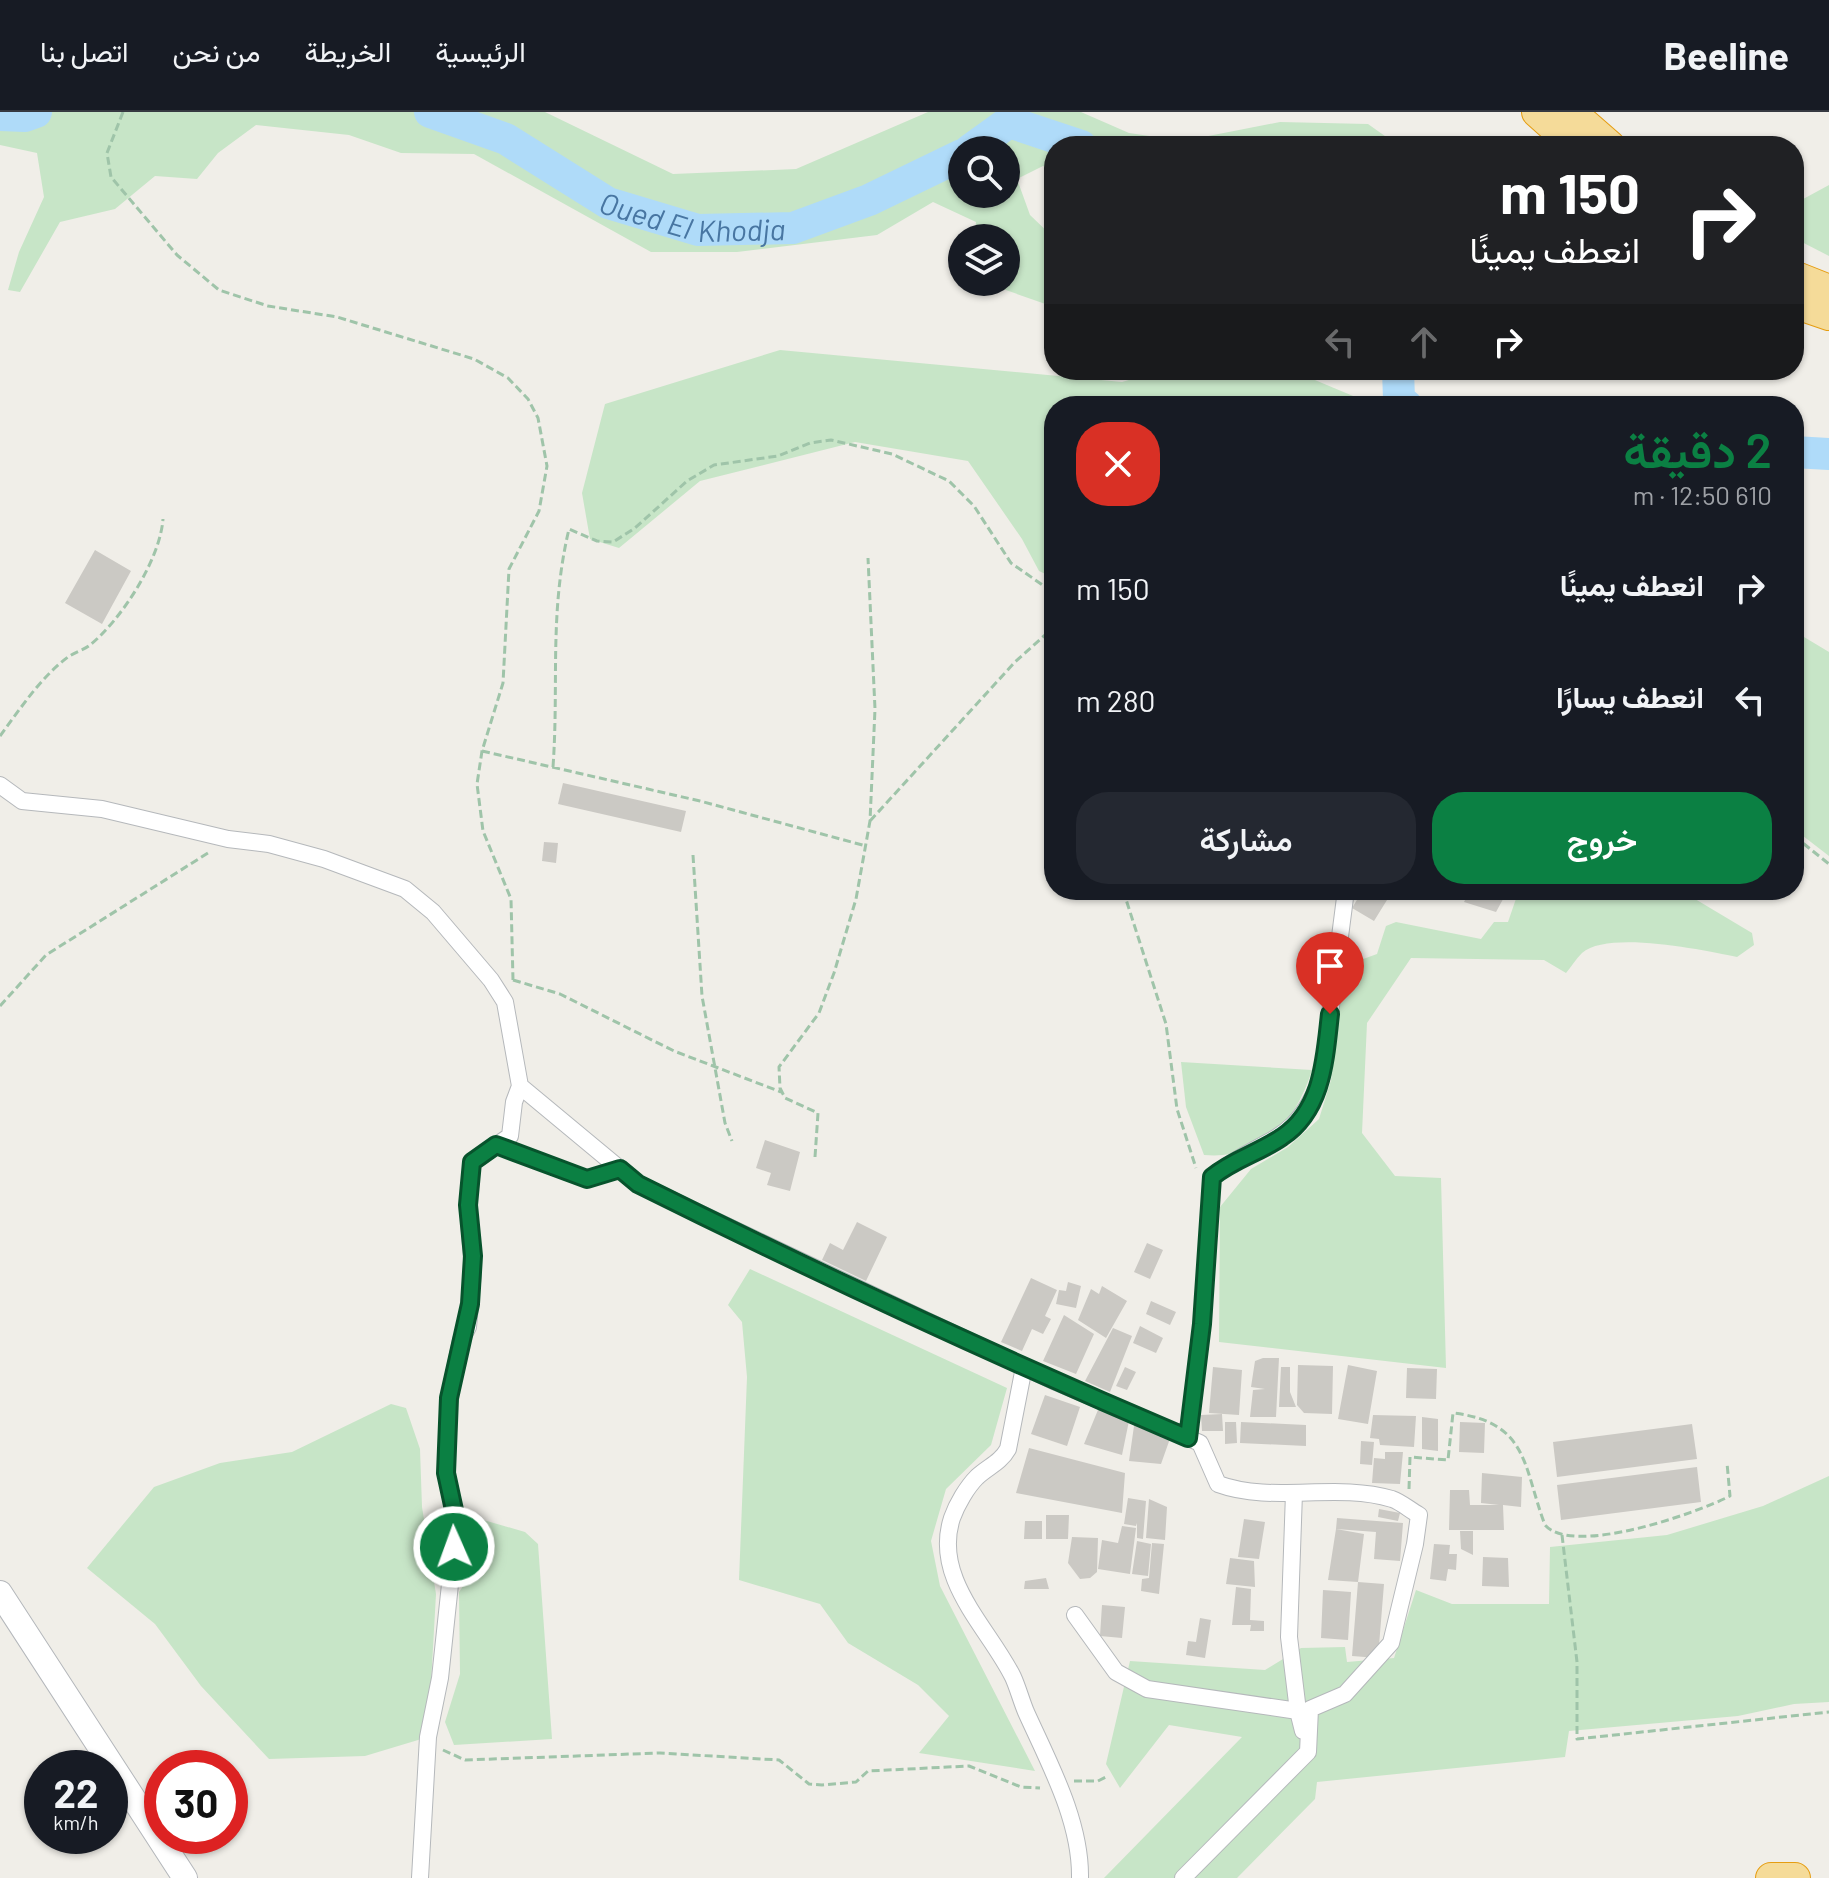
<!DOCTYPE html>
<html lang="ar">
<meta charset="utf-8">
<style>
body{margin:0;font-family:Barlow,Vazirmatn,sans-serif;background:#242831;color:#f1f3f6;direction:rtl;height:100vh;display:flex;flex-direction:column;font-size:30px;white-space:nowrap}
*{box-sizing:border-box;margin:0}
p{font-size:26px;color:#9ea1a6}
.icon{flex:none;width:44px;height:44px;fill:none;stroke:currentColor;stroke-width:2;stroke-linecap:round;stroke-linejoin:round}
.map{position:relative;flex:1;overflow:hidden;direction:ltr}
.details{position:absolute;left:1044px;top:284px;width:760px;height:504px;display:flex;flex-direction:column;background:#171b24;border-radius:32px;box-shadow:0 2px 6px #0004;direction:rtl}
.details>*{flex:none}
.hud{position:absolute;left:1044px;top:24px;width:760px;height:244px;border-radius:32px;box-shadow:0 2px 6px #0004;direction:rtl;background:#202124;color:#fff;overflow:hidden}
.controls{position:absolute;left:948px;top:24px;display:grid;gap:16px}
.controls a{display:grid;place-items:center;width:72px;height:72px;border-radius:50%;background:#171b24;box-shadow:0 2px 6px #0004;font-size:40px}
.speed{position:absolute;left:24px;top:1638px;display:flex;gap:16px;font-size:40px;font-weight:700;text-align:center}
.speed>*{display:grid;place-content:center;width:104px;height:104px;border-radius:50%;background:#171b24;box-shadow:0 2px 6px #0004;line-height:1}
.speed small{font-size:20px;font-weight:400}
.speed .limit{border:12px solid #d22;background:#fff;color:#111}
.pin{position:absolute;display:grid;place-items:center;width:68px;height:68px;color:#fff;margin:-82px -34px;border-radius:50% 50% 50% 0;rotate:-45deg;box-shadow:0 0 8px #0007}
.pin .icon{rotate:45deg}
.me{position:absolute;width:88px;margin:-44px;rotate:358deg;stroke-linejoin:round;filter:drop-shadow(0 0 6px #0008)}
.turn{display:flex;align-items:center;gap:28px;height:168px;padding:0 32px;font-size:36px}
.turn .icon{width:104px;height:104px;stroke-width:2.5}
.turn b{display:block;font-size:56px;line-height:68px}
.lanes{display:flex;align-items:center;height:76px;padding:0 32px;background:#0003;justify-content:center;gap:40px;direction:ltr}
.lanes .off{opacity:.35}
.round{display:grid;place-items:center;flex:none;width:84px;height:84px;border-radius:32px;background:#242831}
.headline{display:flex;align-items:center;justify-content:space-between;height:136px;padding:0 32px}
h1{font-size:48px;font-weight:600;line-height:60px;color:#0b8043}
.action{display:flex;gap:16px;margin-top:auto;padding:16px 32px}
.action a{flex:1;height:92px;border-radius:32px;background:#0b8043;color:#fff;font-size:32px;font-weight:600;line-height:92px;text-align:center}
.action a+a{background:#242831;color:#f1f3f6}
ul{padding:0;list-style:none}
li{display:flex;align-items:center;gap:24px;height:112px;padding:0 32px}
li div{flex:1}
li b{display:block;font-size:30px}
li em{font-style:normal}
header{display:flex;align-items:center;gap:48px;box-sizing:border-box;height:112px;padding:0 40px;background:#171b24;border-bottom:2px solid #363941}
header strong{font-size:38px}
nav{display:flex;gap:44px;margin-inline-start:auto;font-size:28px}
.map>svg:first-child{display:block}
</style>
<header>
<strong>Beeline</strong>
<nav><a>الرئيسية</a><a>الخريطة</a><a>من نحن</a><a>اتصل بنا</a></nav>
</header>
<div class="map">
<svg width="1829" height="1766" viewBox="0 0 1829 1766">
<rect width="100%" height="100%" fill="#f0eee8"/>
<path fill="#c7e5c7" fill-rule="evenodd" d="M0 0H545L673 62 796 57 928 0H1081L1129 21 1183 29 1280 10 1368 12 1399 34H1054V60L1043 54 1017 67 1030 103 1054 126V195L1000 176 995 170H1006V126H974L976 110 933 90 877 123 737 140H651L474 42 401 41 349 23 256 13 218 41 197 67 155 64 115 97 60 110 20 180 8 178 19 140 44 85 37 41 0 33ZM962 38H1006V82H962Z
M1829 73V144L1794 126V92Z
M780 238 1122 270 1163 258H1291L1377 294H1054V466L1039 459 1022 427 968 349 855 330 700 369 619 436 590 427 582 381 605 292Z
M1794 519 1829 540V744L1794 717Z
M1519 778H1680L1752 821 1754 833 1737 845C1703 838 1608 818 1582 841 1576 847 1571 855 1566 861L1544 848 1411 846 1367 911 1362 1021 1395 1064 1441 1066 1446 1256 1219 1230 1220 1095 1251 1057 1288 1035 1319 1007 1331 968 1341 855 1377 842 1386 814 1396 810 1481 827 1494 810H1508Z
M1181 950 1312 958C1296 1010 1262 1048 1204 1043L1186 995Z
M750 1157 1007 1276 991 1333 946 1377 931 1429 940 1474 1035 1659 919 1641 949 1604 918 1573 848 1531 820 1492 739 1468 747 1265 742 1210 728 1193Z
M391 1292 406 1296 420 1337 422 1395 436 1482 428 1625 365 1644 269 1647 201 1574 155 1512 87 1456 154 1375 220 1351 292 1340Z
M1829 1364V1590L1794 1592 1738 1604 1569 1619 1565 1645 1317 1670 1315 1687 1237 1766H1104L1242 1625 1169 1613 1120 1676 1106 1652 1130 1549 1265 1558 1301 1536 1345 1535 1347 1550 1394 1546 1416 1478 1452 1492H1549L1550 1435 1667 1423 1763 1394Z
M473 1405 525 1420 538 1432 552 1627 454 1633 445 1610 460 1562 459 1480 468 1467C460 1447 465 1424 473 1405Z"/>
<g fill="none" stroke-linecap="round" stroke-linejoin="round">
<path stroke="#afdbf9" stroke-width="5" d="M1006 0 1009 10"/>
<g stroke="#afdbf9" stroke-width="32">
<path id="s1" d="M430 0 506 27 608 91 698 118 793 116 869 88 962 43"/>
<path d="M0 3 25 4 36 0"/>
<path d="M970 38 1009 10 1081 34"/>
<path d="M1398 258 1399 287 1407 294"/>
<path d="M1794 340 1829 342"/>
</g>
</g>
<path fill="#cbc9c4" d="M95 438 131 459 102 512 65 491Z
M563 671 686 699 681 720 558 692Z
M544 730 558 731 556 751 542 749Z
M1363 778H1371L1387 788 1374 809 1352 796Z
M1454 778H1508L1496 800 1464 790 1467 784Z
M765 1028 800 1040 790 1079 767 1073 771 1061 756 1056Z
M857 1110 887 1125 866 1169 822 1148 830 1131 843 1138Z
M1147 1131 1163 1138 1150 1167 1134 1160Z
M1031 1166 1057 1178 1045 1204 1051 1207 1043 1222 1032 1217 1022 1239 1001 1230Z
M1068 1170 1081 1174 1076 1196 1056 1192 1059 1178 1066 1179Z
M1102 1174 1127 1189 1106 1226 1078 1208 1091 1177 1099 1182Z
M1151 1189 1176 1200 1170 1213 1146 1202Z
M1064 1203 1094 1222 1076 1262 1043 1249Z
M1140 1214 1163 1226 1156 1241 1133 1231Z
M1113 1216 1132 1224 1110 1280 1085 1269Z
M1263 1246H1279L1276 1305H1250L1253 1278 1265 1277 1251 1275 1255 1249Z
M1298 1253 1333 1254 1332 1302 1304 1301 1297 1293Z
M1348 1253 1377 1259 1368 1312 1338 1307Z
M1125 1255 1136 1260 1127 1278 1116 1274Z
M1213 1255 1242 1258 1239 1303 1209 1301Z
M1281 1255H1290V1280L1296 1295H1279Z
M1407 1256 1437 1257 1436 1287 1406 1286Z
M1045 1283 1080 1295 1067 1334 1031 1322Z
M1100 1293 1130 1304 1122 1343 1084 1332Z
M1222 1302 1223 1319H1202L1201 1303Z
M1373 1303 1416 1304 1414 1335 1380 1333 1379 1327 1370 1326Z
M1422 1305 1438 1307V1339L1422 1337Z
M1135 1307 1172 1321 1161 1352 1129 1349Z
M1225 1310H1236L1237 1331 1225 1332Z
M1241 1310 1306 1313V1334L1240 1331Z
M1460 1310 1485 1311 1484 1341 1459 1340Z
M1692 1312 1697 1347 1557 1365 1553 1330Z
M1361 1329 1374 1330 1372 1353 1360 1352Z
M1029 1336 1125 1361 1122 1401 1016 1381Z
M1385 1340H1403L1400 1372 1372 1371 1374 1346 1385 1347Z
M1697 1355 1701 1390 1561 1408 1557 1373Z
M1482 1361 1522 1365 1521 1395 1503 1393 1504 1418H1449L1450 1378H1469L1470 1393H1499L1481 1391Z
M1128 1386 1146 1389 1143 1427 1137 1426V1411L1136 1414 1124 1412Z
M1149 1387 1167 1395 1165 1428 1146 1426Z
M1379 1397 1400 1401 1398 1409 1378 1405Z
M1046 1403H1069L1068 1427H1046Z
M1337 1406 1403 1411 1400 1449 1374 1447 1376 1420 1336 1417Z
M1244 1407 1265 1410 1259 1447 1238 1445Z
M1025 1409H1042V1427H1024Z
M1122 1414 1136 1416 1130 1462 1098 1457 1102 1428 1118 1431Z
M1336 1417 1364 1422 1358 1470 1328 1468Z
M1460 1419H1473V1443L1461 1437Z
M1072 1425 1098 1426 1097 1460 1090 1466 1080 1467 1068 1451Z
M1137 1429 1151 1432 1148 1464 1132 1462Z
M1152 1431 1164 1432 1159 1482 1141 1479 1142 1467 1149 1466Z
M1434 1432 1450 1433 1449 1442H1457L1456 1458 1448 1457 1446 1469 1430 1467Z
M1483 1445 1508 1446 1509 1475 1482 1474Z
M1230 1446 1254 1449 1255 1475 1226 1472Z
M1046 1466 1049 1477H1024L1025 1469Z
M1358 1470 1384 1472 1378 1546 1352 1544Z
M1236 1475 1251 1477 1250 1508 1264 1509V1519H1250L1251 1513H1232Z
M1323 1478 1351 1480 1348 1528 1321 1526Z
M1102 1493 1125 1495 1122 1526 1100 1524Z
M1200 1506 1211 1508 1205 1546 1186 1543 1188 1529 1196 1530Z"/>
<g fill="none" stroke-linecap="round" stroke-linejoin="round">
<defs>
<path id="street" d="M0 673 22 689 102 697 228 727 269 732 324 747 405 777 433 800 491 868 505 890 520 974 638 1072 1056 1270 1200 1331 1218 1372C1273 1392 1335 1370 1392 1387 1401 1390 1410 1398 1419 1403L1415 1432 1391 1531 1345 1582 1310 1597 1308 1640 1183 1766
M496 1033 587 1067 620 1057
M1024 1255 1008 1337C1000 1351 989 1354 977 1365 967 1375 957 1392 952 1406 932 1467 989 1516 1013 1565 1018 1576 1021 1588 1026 1600 1049 1651 1081 1709 1080 1766
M1188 1326 1202 1212 1212 1065C1263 1023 1295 1036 1322 964L1346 778
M1294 1381 1289 1525 1298 1599
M1075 1503 1116 1560 1147 1577 1298 1599 1303 1619
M420 1766 428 1625 440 1566 454 1435V1398L446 1361 449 1286 461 1228 468 1215 473 1160 468 1093 472 1050 510 1024 514 990 520 974"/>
<path id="secondary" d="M0 1481 185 1766"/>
<path id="highway" d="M1537 0 1575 34
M1571 0 1610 34
M1794 164 1829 178
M1794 191 1829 203
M1771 1766H1795"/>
</defs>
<use href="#street" stroke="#b5b8bb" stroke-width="18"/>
<use href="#secondary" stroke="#b4b7bb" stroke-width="26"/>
<use href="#highway" stroke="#e59d12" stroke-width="32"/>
<path stroke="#9fc4a9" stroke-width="3" stroke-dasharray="8 4" stroke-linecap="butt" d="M123 0 107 41 111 65 177 143 219 178 268 194 337 205 474 247 508 266 528 287 538 306 547 354 539 399 509 457 503 571 482 639 477 672 483 719 511 787 513 868
M0 624C20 597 41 565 68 545 75 540 84 538 90 533 121 508 160 448 163 407
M482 639 700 689 866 734
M553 655C559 571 549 501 569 417L597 429 613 430 635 416 687 369 714 353 778 344 810 331 831 328 892 342 949 369 974 394 1011 451 1054 481
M870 709 1015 550 1054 515
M1794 724 1829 752
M693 743 702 884 725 1011 732 1029
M1123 778 1166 912 1177 997 1196 1056
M513 868 560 882 674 939 781 980
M0 894 46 843 208 741
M815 1045 818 1001 785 986 780 976 779 955 819 901 834 861 856 787 870 709 875 597 868 446
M1409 1377 1410 1345 1448 1348 1453 1301C1529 1310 1523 1355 1545 1413 1573 1445 1697 1401 1730 1384L1727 1351
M1562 1423 1577 1550V1627L1829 1600
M443 1638 465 1648 660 1641 779 1648 809 1672 822 1673 856 1670 868 1659 969 1654 1021 1675 1040 1676
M1074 1669H1098L1106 1665"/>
<use href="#street" stroke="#fff" stroke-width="16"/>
<use href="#secondary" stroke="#fff" stroke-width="24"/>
<use href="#highway" stroke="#f5db99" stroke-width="30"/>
</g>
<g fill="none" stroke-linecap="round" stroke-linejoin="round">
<defs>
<path id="route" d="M454 1435V1398L446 1361 449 1286 470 1192 473 1144 468 1093 472 1050 496 1033 587 1067 620 1057 638 1072C819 1162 1002 1247 1188 1326L1202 1212 1212 1065C1234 1047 1259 1041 1282 1025 1323 998 1325 946 1330 902"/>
</defs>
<use href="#route" stroke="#07532c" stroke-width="20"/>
<use href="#route" stroke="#0b8043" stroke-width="14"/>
</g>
<g text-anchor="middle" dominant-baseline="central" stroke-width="7" stroke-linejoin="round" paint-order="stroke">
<g font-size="30" font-style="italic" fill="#4876a2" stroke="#fff">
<text stroke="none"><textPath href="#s1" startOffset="288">Oued El Khodja</textPath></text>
</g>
</g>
</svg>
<div class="controls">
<a><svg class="icon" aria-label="search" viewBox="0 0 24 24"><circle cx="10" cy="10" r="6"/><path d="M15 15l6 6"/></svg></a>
<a><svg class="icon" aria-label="layers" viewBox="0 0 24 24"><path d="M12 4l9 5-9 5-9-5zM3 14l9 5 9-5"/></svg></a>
</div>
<div class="speed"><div>22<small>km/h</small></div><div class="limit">30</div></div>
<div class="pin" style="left:1330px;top:902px;background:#d93025"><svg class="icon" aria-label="arrive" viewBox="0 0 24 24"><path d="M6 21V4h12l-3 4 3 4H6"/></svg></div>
<svg class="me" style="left:454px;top:1435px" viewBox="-20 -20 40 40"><circle r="17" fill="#0b8043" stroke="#fff" stroke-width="3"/><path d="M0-11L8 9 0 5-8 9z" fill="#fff"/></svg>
<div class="hud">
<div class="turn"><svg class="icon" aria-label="right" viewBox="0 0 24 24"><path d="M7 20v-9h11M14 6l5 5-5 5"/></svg><div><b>150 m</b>انعطف يمينًا</div></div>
<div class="lanes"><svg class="icon off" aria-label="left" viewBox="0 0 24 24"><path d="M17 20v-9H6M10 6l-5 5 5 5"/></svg><svg class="icon off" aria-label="ahead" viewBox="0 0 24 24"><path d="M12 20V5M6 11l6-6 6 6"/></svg><svg class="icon" aria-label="right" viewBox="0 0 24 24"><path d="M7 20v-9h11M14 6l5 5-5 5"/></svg></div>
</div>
<section class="details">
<div class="headline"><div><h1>2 دقيقة</h1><p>610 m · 12:50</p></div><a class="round" style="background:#d93025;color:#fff"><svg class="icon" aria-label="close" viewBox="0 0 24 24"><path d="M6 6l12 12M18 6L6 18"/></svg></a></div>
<ul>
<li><svg class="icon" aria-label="right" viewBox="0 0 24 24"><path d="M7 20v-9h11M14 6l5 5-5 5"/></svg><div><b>انعطف يمينًا</b></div><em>150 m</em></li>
<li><svg class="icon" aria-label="left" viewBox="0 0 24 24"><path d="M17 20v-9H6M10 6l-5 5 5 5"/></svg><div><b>انعطف يسارًا</b></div><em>280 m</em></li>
</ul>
<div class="action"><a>خروج</a><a>مشاركة</a></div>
</section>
</div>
